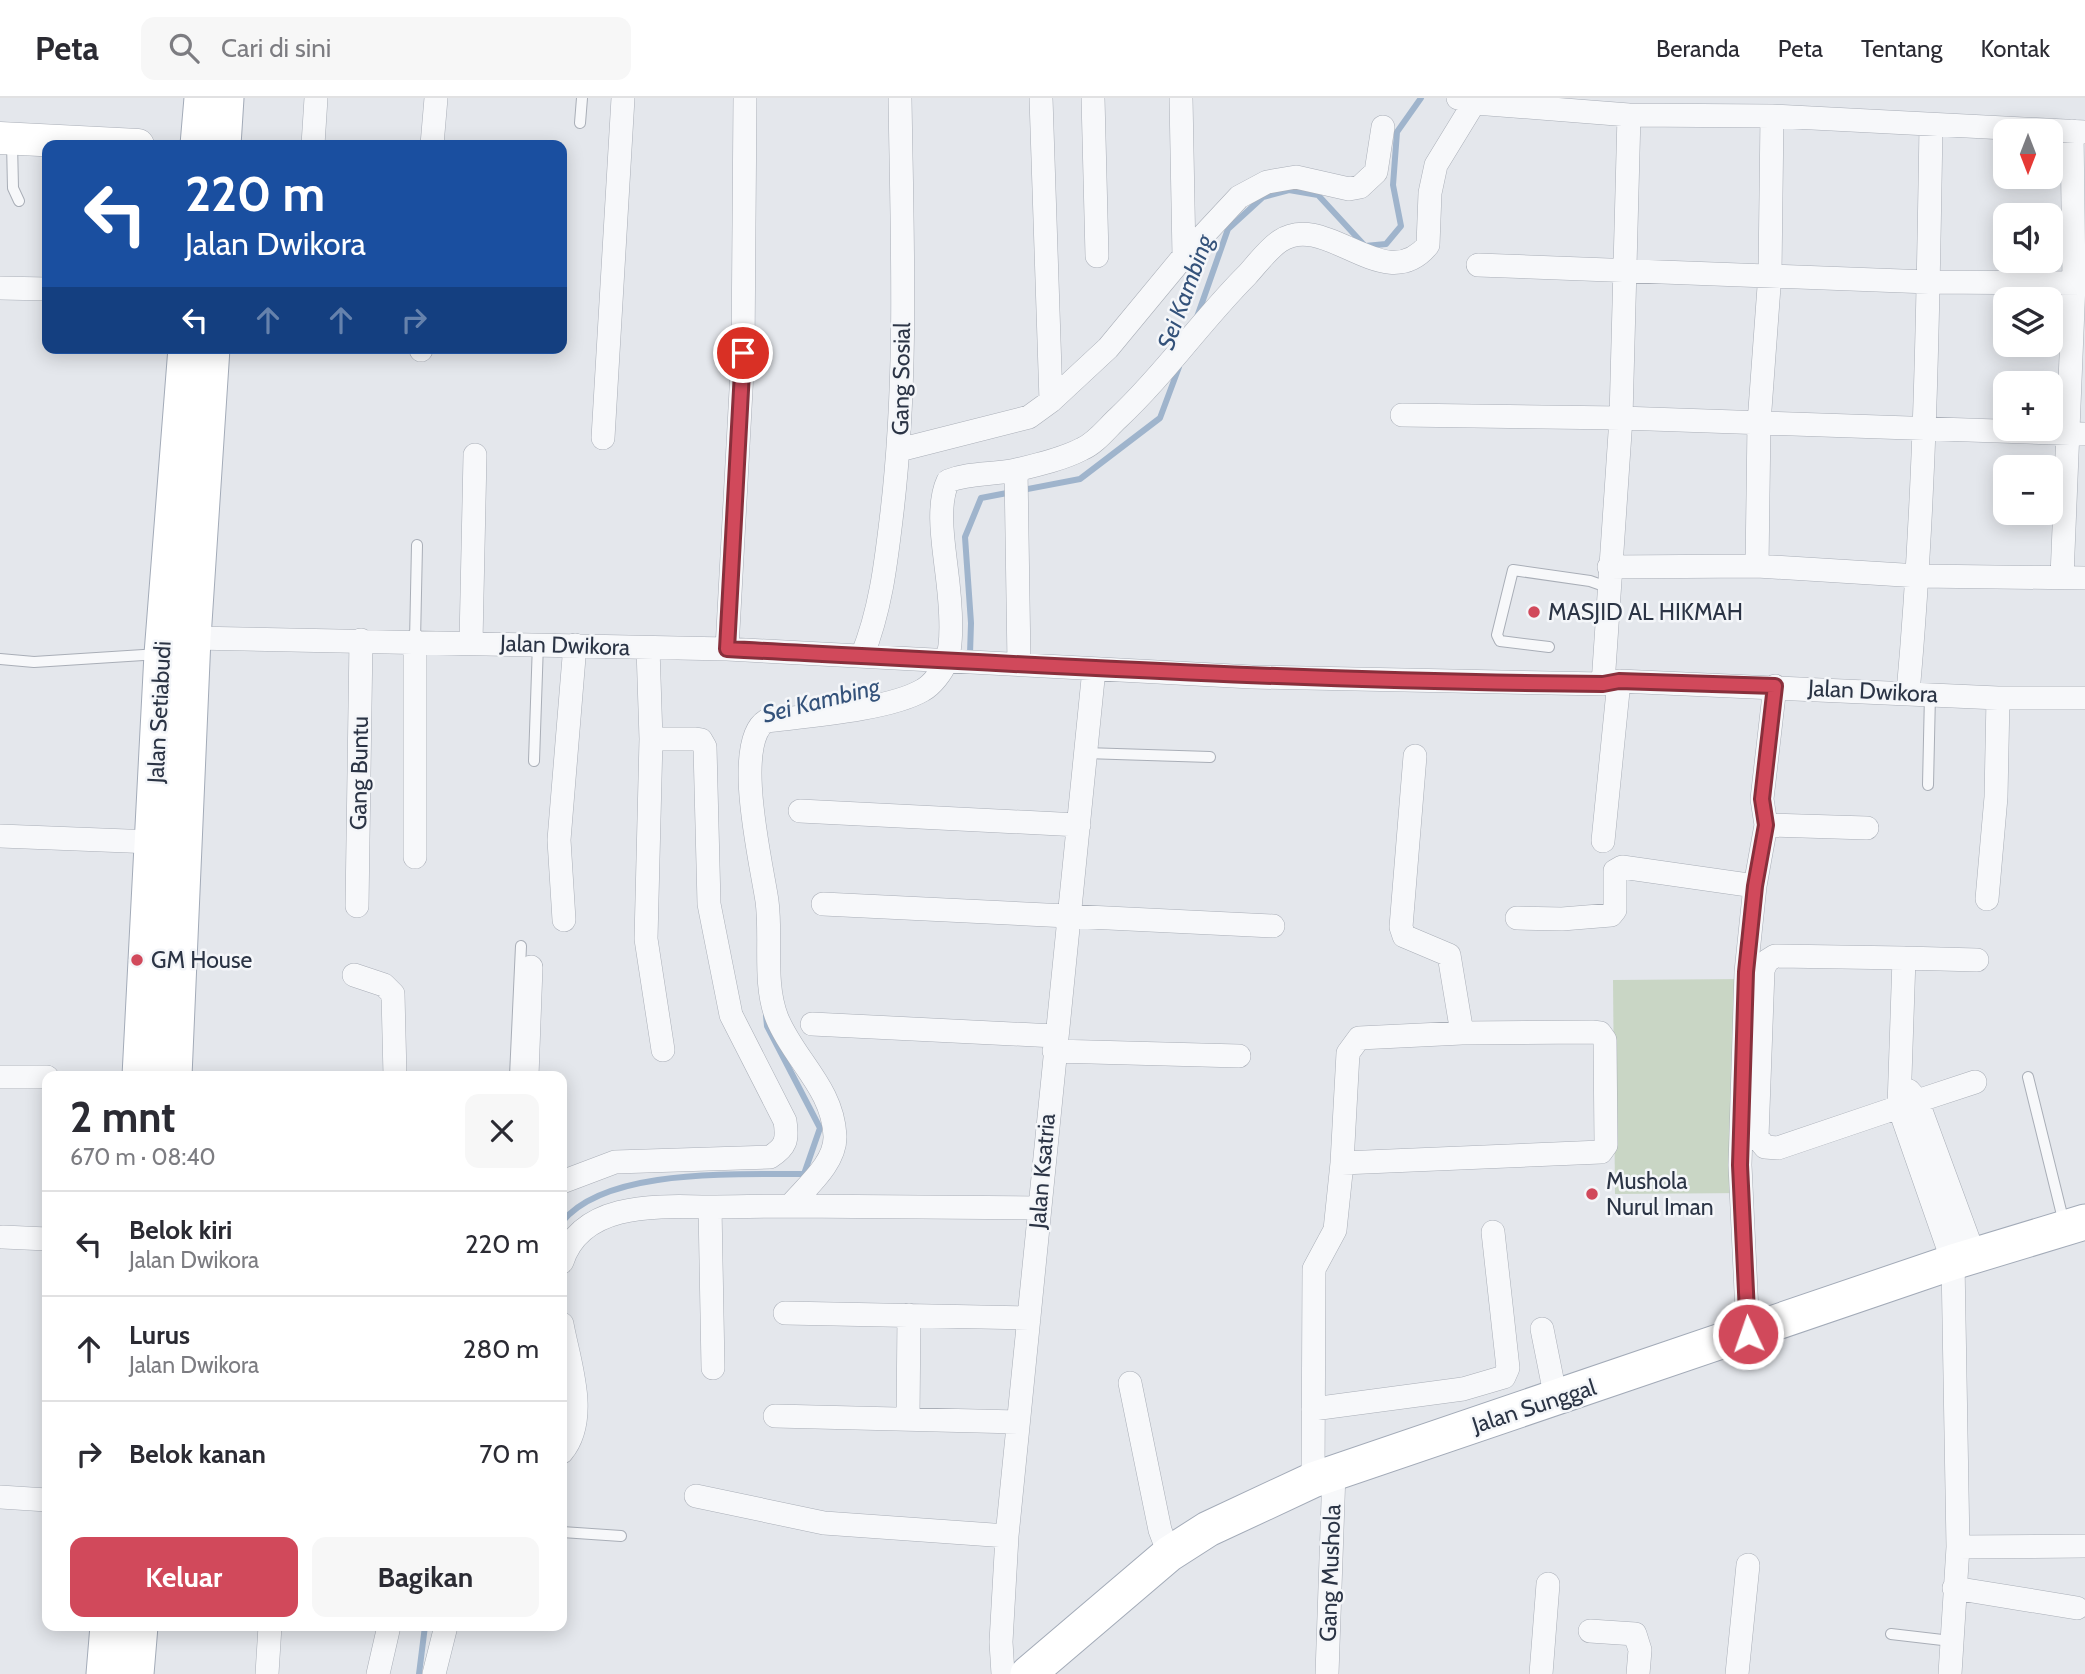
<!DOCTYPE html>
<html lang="id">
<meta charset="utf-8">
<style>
body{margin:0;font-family:Cabin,sans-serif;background:#f7f7f7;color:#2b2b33;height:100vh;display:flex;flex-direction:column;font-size:26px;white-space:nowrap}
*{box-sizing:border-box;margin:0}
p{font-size:23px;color:#7c7c81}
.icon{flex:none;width:38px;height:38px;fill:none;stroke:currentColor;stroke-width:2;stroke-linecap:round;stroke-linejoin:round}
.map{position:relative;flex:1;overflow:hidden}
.drawer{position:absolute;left:42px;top:973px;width:525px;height:560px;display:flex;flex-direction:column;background:#fff;border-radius:14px;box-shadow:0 4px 18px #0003}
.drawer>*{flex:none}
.banner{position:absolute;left:42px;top:42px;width:525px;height:214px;border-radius:14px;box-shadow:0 4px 18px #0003;background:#1a4fa0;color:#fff;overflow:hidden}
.needle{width:46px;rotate:180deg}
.controls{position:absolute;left:1993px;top:21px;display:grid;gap:14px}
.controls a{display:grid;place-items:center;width:70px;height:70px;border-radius:14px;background:#fff;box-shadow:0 4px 18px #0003;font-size:35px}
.pin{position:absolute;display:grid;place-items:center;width:60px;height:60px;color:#fff;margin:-30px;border:4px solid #fff;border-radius:50%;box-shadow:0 2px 7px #0007}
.me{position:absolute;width:77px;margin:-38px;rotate:357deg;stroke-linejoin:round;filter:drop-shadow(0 0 5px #0008)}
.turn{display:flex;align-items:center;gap:24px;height:147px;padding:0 28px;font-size:32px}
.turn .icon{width:91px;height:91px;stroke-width:2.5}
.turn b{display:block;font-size:49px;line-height:60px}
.lanes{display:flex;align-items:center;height:66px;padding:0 28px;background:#0003;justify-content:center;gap:35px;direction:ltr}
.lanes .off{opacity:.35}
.round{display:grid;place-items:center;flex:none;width:74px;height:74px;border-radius:14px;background:#f7f7f7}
.head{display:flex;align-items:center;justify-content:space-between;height:119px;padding:0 28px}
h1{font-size:42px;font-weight:700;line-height:52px}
.button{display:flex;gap:14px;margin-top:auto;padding:14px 28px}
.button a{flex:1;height:80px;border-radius:14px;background:#d1495b;color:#fff;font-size:28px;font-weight:700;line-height:80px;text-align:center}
.button a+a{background:#f7f7f7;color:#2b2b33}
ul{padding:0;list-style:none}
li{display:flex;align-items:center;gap:21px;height:105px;padding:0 28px;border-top:2px solid #e1e1e2}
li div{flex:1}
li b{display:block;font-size:26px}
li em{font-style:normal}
header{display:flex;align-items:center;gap:42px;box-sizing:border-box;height:98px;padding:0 35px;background:#fff;border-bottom:2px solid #e1e1e2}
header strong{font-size:33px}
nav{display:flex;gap:38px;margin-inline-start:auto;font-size:24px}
.search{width:490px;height:63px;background:#f7f7f7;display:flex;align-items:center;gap:18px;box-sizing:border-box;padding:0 24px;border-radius:14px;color:#7c7c81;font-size:26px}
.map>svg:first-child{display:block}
</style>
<header>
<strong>Peta</strong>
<div class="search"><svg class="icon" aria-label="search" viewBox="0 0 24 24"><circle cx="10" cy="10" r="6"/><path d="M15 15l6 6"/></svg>Cari di sini</div>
<nav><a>Beranda</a><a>Peta</a><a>Tentang</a><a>Kontak</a></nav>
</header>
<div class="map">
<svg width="2085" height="1576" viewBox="0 0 2085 1576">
<rect width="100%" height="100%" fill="#e4e7ec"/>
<path fill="#c9d6c5" d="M1745 881 1747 1095 1615 1096 1613 882Z"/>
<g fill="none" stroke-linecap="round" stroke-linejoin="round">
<path stroke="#9fb4cc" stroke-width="6" d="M1197 219 1228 131 1263 99 1289 92 1318 97 1365 148 1386 146 1401 128 1393 87 1397 34 1421 0
M966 557 970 556 971 525 965 439 981 400 1080 381 1160 320 1179 269
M562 1124C606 1069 738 1077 804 1076L820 1030 767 928 766 918
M419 1576 425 1528"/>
<defs>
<path id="lane" d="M580 25 582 0
M12 45 13 90 19 103
M415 543 417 447
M1549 549 1500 543 1497 537 1513 472 1590 483 1607 489
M0 561 34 564 159 556
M1085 655 1210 659
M534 663 538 545
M1928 687 1930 596
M515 978 521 848
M2028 979 2064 1125
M562 1434 621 1438
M1891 1536 1951 1543"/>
<path id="street" d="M1041 0 1051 303
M1093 0 1097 158
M1181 0 1184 158
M1458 0 1475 5 1629 17 1772 18 2085 34
M313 47 316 0
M432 47 436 0
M1478 167 1929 184 2085 185
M0 190 47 191
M421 252V250
M1402 317 1621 320 2085 336
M603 340 623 0
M899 352 1029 319 1051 303 1108 250 1184 158 1239 99 1267 84 1296 79 1349 91 1360 89 1376 74 1383 29
M1016 372 1019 565
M1757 468 1759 325 1770 175 1772 18
M1609 469 1757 468 1919 478 2085 480
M2062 479 2074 185 2072 33
M193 540 727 551 1252 579 1603 586 1619 583 1998 600H2085
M471 544 475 357
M648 550 651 641 646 841 663 952
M727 551 743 255 745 0
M862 558C881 511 886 464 892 414 908 277 902 137 900 0
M1603 586 1621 320 1629 17
M1908 595C1925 406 1928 217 1931 27
M1415 658 1401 829 1404 838 1449 857 1462 935
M800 713 1079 727
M1766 727 1867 730
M0 738 153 744
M1603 743 1619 583
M415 759V543
M1987 801 1996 699 1998 600
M823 806 1273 828
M357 808 361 542
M1517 820 1562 821 1611 817 1615 812V773L1622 769 1755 788
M564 822 559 742 575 547
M1904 860 1977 862
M354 877 384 887 393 896 395 978
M812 926 1055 938
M1592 934 1600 935 1605 942 1606 1047 1601 1054 1342 1065 1348 955 1359 940 1462 935Z
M1054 953 1239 958
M527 978 531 869
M0 979H47
M1909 993 1917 1002 1974 1157
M562 1084 615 1064 770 1059C786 1049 788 1042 785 1023L731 917 709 806 705 649 701 642 694 641H651
M790 1108 1039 1110
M710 1109 713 1270
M3 1139 47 1141
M562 1164C581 1104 656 1108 708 1109 735 1109 762 1108 790 1108 806 1089 836 1065 835 1038 833 990 794 962 777 920 763 885 772 840 767 803 762 768 732 644 766 623 806 618 889 612 923 592 932 587 942 574 946 564 955 543 949 491 946 468 943 443 937 406 948 383 970 374 993 377 1016 372 1037 367 1063 361 1082 351 1096 345 1107 330 1118 320 1165 276 1201 223 1247 177 1257 166 1268 151 1280 143 1326 112 1385 200 1428 147L1430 95 1436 67 1477 0
M785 1215 1029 1220
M562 1226C569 1265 590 1320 562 1354
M1542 1231 1556 1301
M1748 1236 1740 1067 1746 874 1755 788 1766 727 1762 701 1775 588
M1130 1285 1160 1432 1169 1456
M1313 1311 1463 1291 1504 1279 1508 1270 1493 1134
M775 1318 1018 1324
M908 1320 909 1217
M1313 1382 1314 1171 1335 1132 1342 1065
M696 1398 824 1425 1007 1438
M0 1399 47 1402
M1958 1449 2085 1448
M1954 1490 2077 1510
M1590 1533 1635 1536 1640 1552 1638 1576
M267 1576 270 1528
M378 1576 389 1528
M434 1576 446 1528
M1003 1576 1001 1544 1007 1438 1094 571
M1327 1576 1334 1374
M1541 1576 1548 1486
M1737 1576 1748 1467
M1950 1576 1958 1449 1953 1164 1899 1009 1904 860 1775 858 1767 863 1763 872 1757 1039 1765 1049 1778 1050 1899 1009 1975 984"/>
<path id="secondary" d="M0 40 138 47"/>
<path id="primary" d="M198 47 202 0
M223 47 226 0
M140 978 162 556 186 250
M174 978 193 540 212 250
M104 1576 108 1528
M136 1576 140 1528
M1028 1576 1169 1456 1208 1431 1313 1382 1953 1164 2085 1124"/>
</defs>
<use href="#lane" stroke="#a9aeb7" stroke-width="12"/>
<use href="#street" stroke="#a9aeb7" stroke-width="24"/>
<use href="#secondary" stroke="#a9aeb7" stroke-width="33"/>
<use href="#primary" stroke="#a3abb8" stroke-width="37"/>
<use href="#lane" stroke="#f7f8fa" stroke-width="10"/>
<use href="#street" stroke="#f7f8fa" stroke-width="23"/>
<use href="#secondary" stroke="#fff" stroke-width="32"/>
<use href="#primary" stroke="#fff" stroke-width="35"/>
</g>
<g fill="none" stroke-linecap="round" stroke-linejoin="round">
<defs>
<path id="route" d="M743 255 727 551C1019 566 1310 584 1603 586L1619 583 1775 588 1762 701 1766 727 1755 788 1746 874 1740 1067 1748 1236"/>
</defs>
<use href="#route" stroke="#882f3b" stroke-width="18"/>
<use href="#route" stroke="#d1495b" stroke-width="12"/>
</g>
<g fill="#d1495b" stroke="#f4f6f9" stroke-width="2.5">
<circle cx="1534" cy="514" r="7"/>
<circle cx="137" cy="862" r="7"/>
<circle cx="1592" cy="1096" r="7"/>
</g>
<g text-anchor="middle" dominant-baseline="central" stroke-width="5" stroke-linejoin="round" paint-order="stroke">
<g font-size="23" fill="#2b3445" stroke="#f4f6f9">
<text transform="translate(901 281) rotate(-89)">Gang Sosial</text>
<text transform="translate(565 547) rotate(2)">Jalan Dwikora</text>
<text transform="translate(1873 593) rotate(3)">Jalan Dwikora</text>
<text transform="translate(159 614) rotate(-87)">Jalan Setiabudi</text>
<text transform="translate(359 675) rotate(-89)">Gang Buntu</text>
<text transform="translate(1042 1073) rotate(-85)">Jalan Ksatria</text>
<text transform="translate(1534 1308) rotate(-18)">Jalan Sunggal</text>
<text transform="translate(1330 1475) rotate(-88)">Gang Mushola</text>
</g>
<g font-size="23" fill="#2b3445" stroke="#f4f6f9" text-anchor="start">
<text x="1548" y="514">MASJID AL HIKMAH</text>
<text x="151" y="862">GM House</text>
<text x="1606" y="1083">Mushola<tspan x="1606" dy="26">Nurul Iman</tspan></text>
</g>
<g font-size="24" font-style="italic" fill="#34527a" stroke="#f4f6f9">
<text transform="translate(1185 194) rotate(-70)">Sei Kambing</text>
<text transform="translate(821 602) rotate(-14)">Sei Kambing</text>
</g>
</g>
</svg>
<div class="controls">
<a><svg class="needle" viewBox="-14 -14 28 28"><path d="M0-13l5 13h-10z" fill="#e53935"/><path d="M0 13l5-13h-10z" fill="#7c7c81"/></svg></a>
<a><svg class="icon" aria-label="sound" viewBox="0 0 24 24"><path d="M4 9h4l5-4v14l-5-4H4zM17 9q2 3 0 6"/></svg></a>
<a><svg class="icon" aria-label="layers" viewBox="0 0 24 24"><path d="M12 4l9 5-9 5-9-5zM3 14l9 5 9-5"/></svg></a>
<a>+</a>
<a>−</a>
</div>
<div class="pin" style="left:743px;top:255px;background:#d93025"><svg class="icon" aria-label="arrive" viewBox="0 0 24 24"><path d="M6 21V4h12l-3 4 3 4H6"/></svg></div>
<svg class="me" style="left:1748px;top:1236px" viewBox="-20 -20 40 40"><circle r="17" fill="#d1495b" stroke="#fff" stroke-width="3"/><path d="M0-11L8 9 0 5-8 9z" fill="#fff"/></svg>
<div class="banner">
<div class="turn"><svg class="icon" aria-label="left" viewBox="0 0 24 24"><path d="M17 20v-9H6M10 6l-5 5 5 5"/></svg><div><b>220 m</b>Jalan Dwikora</div></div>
<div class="lanes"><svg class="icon" aria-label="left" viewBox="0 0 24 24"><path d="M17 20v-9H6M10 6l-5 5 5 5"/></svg><svg class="icon off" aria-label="ahead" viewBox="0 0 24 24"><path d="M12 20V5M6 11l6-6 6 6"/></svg><svg class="icon off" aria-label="ahead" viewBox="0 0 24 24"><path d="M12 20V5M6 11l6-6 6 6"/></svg><svg class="icon off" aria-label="right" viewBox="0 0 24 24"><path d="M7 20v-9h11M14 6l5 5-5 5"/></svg></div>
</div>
<section class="drawer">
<div class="head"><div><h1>2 mnt</h1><p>670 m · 08:40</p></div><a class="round"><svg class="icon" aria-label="close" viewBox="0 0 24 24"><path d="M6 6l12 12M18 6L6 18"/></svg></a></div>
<ul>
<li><svg class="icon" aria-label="left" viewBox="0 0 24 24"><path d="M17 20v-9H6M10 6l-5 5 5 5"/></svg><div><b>Belok kiri</b><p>Jalan Dwikora</p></div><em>220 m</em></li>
<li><svg class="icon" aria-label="ahead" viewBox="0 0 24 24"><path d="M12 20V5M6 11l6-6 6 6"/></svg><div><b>Lurus</b><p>Jalan Dwikora</p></div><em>280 m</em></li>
<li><svg class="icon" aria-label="right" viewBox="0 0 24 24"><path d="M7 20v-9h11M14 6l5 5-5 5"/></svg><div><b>Belok kanan</b></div><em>70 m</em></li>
</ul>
<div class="button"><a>Keluar</a><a>Bagikan</a></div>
</section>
</div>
